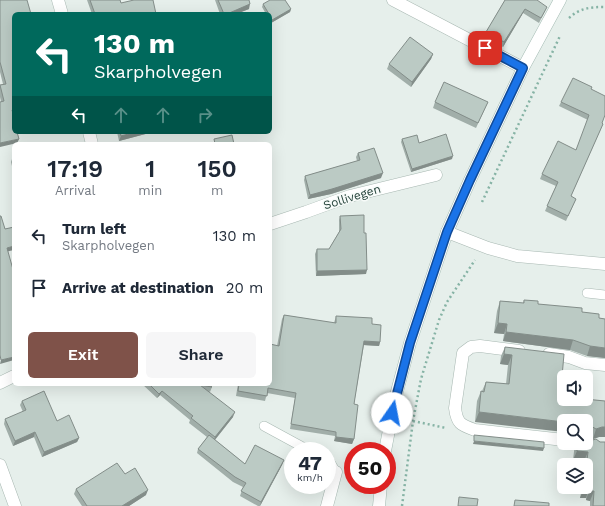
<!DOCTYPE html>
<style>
body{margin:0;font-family:"Work Sans",sans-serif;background:#f6f6f7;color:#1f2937;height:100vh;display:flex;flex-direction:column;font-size:15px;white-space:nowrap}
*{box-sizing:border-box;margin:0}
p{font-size:13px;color:#747a83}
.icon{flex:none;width:22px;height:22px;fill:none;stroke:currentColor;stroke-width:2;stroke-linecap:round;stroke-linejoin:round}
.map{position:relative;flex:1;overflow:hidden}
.drawer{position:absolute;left:12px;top:142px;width:260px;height:244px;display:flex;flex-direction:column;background:#fff;border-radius:6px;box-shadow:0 4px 16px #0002}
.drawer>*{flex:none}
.banner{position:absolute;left:12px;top:12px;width:260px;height:122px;border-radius:6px;box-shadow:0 4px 16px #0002;background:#00695c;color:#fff;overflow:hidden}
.fabs{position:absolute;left:557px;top:370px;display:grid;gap:8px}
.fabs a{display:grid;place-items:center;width:36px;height:36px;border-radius:6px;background:#fff;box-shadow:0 4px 16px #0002;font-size:20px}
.speed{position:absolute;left:284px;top:442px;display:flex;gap:8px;font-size:20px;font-weight:700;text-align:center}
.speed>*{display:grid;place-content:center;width:52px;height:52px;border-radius:50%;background:#fff;box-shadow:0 4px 16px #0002;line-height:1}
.speed small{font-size:10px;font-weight:400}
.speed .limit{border:6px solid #d22;background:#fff;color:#111}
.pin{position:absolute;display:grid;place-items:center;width:34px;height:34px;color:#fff;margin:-17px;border-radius:8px;box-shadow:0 2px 6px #0006}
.me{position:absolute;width:44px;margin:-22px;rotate:12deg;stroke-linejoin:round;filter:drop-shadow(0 0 3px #0008)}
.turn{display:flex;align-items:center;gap:14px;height:84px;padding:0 16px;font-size:18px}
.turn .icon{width:52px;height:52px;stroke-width:2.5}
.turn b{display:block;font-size:28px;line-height:34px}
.lanes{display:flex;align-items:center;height:38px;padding:0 16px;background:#0003;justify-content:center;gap:20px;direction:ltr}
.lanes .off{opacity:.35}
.eta{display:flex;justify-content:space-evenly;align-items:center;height:68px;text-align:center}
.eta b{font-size:24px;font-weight:600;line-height:28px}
.action{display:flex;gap:8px;margin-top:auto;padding:8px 16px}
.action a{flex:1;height:46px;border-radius:6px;background:#7f5249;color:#fff;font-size:16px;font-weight:600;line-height:46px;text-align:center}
.action a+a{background:#f6f6f7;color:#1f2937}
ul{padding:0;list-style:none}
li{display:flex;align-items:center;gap:12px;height:52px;padding:0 16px}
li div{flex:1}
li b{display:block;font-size:15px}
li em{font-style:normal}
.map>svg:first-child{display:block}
</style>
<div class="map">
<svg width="605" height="506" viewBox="0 0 605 506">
<rect width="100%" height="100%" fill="#e6efeb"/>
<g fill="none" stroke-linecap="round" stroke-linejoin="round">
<defs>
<path id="lane" d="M587 293 605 295
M264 426 310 451
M327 460 330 462 336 472"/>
<path id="street" d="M58 0 62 14
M393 0 523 68
M89 132 92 144
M270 224 306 212 350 196 436 175
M447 232 488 248 517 256 605 264
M519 351 480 346 471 347 463 353 455 408C457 424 461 425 475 430L564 440
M549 354 569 357 585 363 605 365
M0 383 14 376
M0 465 15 506
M327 506 336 472"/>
<path id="secondary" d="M385 451 395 399 410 343 447 232 470 180 523 68 560 0
M379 506 381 485"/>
</defs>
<use href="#lane" stroke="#a8b8b2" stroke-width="10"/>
<use href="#street" stroke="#a8b8b2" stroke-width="13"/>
<use href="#secondary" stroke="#a4bbb3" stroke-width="13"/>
<path stroke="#86b3a5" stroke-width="2.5" stroke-dasharray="2 3" stroke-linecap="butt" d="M569 18C580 8 590 7 605 7
M482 202 560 36
M413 421 446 428
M402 506 413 421 421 379 439 320 447 302 475 260"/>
<use href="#lane" stroke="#fff" stroke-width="9"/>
<use href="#street" stroke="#fff" stroke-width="12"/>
<use href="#secondary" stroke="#fff" stroke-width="12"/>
</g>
<path fill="#a1aea9" d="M0 0 14 14V114H13L19 139 17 143 1 102 0 97V85L3 84 0 72Z
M87 0H120L121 3 156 14H92Z
M215 0H249V9L236 14H220Z
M505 0 547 7 539 23 523 13 503 47 485 36 486 32Z
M263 4 291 9 290 12 271 23 270 21V14H266L262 7Z
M433 54 431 59 411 87 387 69 389 64Z
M591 89 602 123 603 124 571 196 576 199 566 221 545 211 556 186 540 179 542 174 576 150 588 120 559 106 561 102Z
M435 102H488L476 128 433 108Z
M117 132H153L119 141Z
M402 139 452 159 411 172 401 142Z
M358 153 381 178 331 194 308 199 304 180 305 176 357 161 356 157Z
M13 156H14V174L11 162Z
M340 216 366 274 316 276 315 254 317 249H329L339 232V220Z
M524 300 538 304 582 312 599 318 605 319V358L587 356 570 350 503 341 504 334 494 333 497 311 500 301 523 303Z
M284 315 334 323 336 316 372 324 380 342 379 346 364 345 354 404V439L352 444 334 441 335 436 290 429 295 398 267 393 265 401 236 396 238 384H270L282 319Z
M505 347 561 388 564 399 605 401V437H599L593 439 587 436 586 421 475 422 477 401 481 391H482L486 382 506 384 508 365 500 364 501 356Z
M142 384H208L212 387 210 392 208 391 233 417 215 440 245 464 284 460 282 465 260 506H258L240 496 243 487 233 482 197 453 198 449 207 437 189 423 190 420 160 395 157 398Z
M22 401 57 421 79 438 77 442 42 457 34 437 13 446 4 424 5 419 23 412 20 405Z
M575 443H586L605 506H590V501L586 500V498H580L582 487H586V465H584V461L573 460Z
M125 474 146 495 129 506H82L74 494 76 489Z"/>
<path fill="#838d89" d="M250 4 249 9 236 14H227Z
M291 9 290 12 271 23 272 20Z
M525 9 523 13 503 47 504 42Z
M433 54 431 59 411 87 412 82Z
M136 132H153L119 141 121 136Z
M19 139 17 143 0 147V143Z
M453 156 452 159 411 172 412 169Z
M383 173 381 178 331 194 308 199 310 195Z
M14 246V250L5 252 7 248Z
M367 270 366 274 316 276 317 271Z
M498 323 507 324 504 334 494 333Z
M506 332 573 340 570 350 503 341Z
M364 341 380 342 379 346 363 345Z
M590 346 605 348V358L587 356Z
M504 354 512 355 508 365 500 364Z
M14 357V360L0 364 1 360Z
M162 391 160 395 157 398 159 394Z
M235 412 233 417 213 442 215 437Z
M479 412 564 422V432L475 422Z
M591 426 587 436H586V427Z
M602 427H605V437H599L593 439 596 429Z
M35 432 34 437 13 446 15 441Z
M336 437 354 439 352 444 334 441Z
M79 438 77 442 42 457 44 452Z
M474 441 544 448 543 451 473 444Z
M577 451 588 452 584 461 573 460Z
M284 460 282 465 260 506 261 502Z
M584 488H589L586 498H580Z
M148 490 146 495 129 506H122Z
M589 491H594L590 501 586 500Z"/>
<path fill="#bbcac4" stroke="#838d89" d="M0 0H27L31 14H14V109L12 110 14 117V132H17L19 139 0 143V102L4 101 0 85 6 84 0 62Z
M90 0H120L121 3 134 0H153L156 14H95Z
M218 0H249L250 4 227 14H224Z
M270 0H285L291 9 272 20 270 16V14H269L263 4Z
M505 0H537L547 7 541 18 525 9 504 42 486 32Z
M410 37 433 54 412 82 389 64Z
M573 78 592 87 591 89 605 96V115L602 123 603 124 571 196 576 199 568 216 547 206 558 182 542 174 558 141 576 150 589 115 561 102Z
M444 82 488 102 478 123 435 102Z
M120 132H136L121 136Z
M446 134 453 156 412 169 402 139 417 135 419 143Z
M232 135 234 144H215L214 139Z
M374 148 383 173 332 189 310 195 305 176 360 160 358 153Z
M364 215V233H366L367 270 317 271V249H329L341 229 340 216Z
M0 216H1L5 229 14 227V246L7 248 14 273V357L1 360 0 355Z
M270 277 271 302H270Z
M524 300 538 301V304L582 308V312L599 314V318L605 319V348L590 346 573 340 506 332 507 324 498 323 500 301 524 303Z
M284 315 336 323V316L372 318V324L381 325 380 342 364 341 354 404 358 405 354 439 336 437V432L291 424 296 393 268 388 267 396 238 391 239 384H270V344L279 346Z
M505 347 564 354 561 388H564V399H585L605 401V427H602L596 429 591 426 586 427V421H564V422L479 412 481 391 484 392 486 382 509 384 512 355 504 354Z
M149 384H208L212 387 200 385 235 412 215 437 191 418 193 416 162 391 159 394Z
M44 391 57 421 69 415 79 438 44 452 35 432 15 441 5 419 26 410 22 401Z
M209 435 245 464 255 445 284 460 261 502 241 491 246 483 235 477 198 449Z
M474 435 544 442V448L474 441Z
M586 439 589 441 596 439 600 442H605V506H593L594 491H589V488H584V487H586V469L588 452 577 451V443H586Z
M117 463 125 474 135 468 148 490 122 506H87L76 489Z
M459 497 478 499 477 506H458Z
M515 500 549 503V506H514Z"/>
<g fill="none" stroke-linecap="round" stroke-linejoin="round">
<defs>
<path id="route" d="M392 413 410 343 447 232 470 180 523 68 485 48"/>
</defs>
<use href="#route" stroke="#114b97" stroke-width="10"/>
<use href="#route" stroke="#1a73e8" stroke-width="7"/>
</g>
<g text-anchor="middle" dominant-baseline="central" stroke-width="3" stroke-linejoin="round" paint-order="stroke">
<g font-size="12" fill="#24423a" stroke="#f7fbf9">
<text transform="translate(352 197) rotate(-17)">Sollivegen</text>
</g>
</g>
</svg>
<div class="fabs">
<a><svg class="icon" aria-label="sound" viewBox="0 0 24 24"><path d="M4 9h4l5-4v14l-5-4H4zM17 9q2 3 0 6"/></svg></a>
<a><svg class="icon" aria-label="search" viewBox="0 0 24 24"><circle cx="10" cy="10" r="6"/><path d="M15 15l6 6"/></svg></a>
<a><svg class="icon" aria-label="layers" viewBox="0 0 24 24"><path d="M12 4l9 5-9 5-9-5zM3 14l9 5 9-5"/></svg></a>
</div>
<div class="speed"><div>47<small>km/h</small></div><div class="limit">50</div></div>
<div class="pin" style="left:485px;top:48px;background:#d93025"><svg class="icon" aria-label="arrive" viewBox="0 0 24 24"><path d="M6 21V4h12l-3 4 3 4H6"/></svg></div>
<svg class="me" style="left:392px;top:413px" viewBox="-20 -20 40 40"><circle r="19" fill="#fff"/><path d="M0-13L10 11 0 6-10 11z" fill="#1a73e8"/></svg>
<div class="banner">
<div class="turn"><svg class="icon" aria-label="left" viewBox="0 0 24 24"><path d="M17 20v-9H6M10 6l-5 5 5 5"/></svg><div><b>130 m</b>Skarpholvegen</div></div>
<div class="lanes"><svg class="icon" aria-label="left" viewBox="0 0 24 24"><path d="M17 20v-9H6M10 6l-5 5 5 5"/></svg><svg class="icon off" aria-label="ahead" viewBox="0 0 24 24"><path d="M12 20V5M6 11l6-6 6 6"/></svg><svg class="icon off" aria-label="ahead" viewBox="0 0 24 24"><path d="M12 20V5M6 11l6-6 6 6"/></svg><svg class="icon off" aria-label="right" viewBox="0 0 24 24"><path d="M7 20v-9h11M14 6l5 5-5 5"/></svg></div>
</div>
<section class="drawer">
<div class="eta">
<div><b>17:19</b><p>Arrival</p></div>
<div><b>1</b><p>min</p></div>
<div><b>150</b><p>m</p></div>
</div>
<ul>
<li><svg class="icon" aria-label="left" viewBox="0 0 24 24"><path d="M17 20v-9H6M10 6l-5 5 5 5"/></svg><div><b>Turn left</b><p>Skarpholvegen</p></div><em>130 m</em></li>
<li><svg class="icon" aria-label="arrive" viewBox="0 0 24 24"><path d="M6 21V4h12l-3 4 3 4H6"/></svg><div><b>Arrive at destination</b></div><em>20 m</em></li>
</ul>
<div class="action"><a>Exit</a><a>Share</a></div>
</section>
</div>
